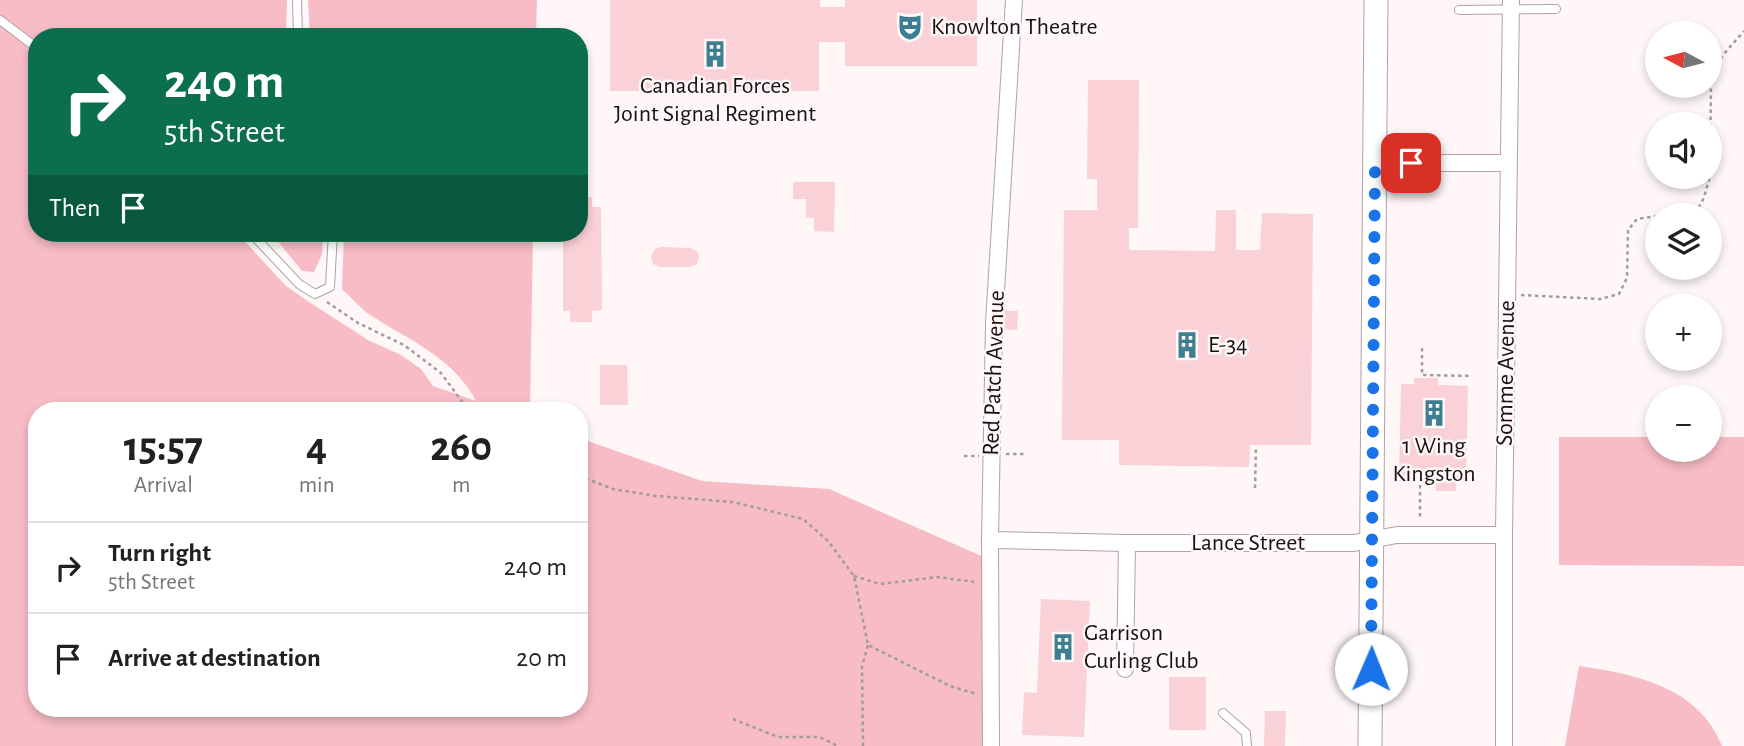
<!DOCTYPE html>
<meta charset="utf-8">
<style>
body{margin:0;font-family:"Alegreya Sans",sans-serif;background:#f2f2f2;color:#202124;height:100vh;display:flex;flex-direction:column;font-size:26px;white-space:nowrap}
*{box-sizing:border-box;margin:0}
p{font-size:23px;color:#757577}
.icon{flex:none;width:38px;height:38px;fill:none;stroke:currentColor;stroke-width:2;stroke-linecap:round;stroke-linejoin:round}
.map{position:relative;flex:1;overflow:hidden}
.side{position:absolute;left:28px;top:402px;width:560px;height:315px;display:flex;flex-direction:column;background:#fff;border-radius:28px;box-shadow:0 4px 10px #0003}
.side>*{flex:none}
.banner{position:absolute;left:28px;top:28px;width:560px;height:214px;border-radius:28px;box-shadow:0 4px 10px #0003;background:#0b6e4f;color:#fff;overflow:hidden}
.needle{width:46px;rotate:277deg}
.buttons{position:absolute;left:1645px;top:21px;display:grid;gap:14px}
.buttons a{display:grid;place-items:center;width:77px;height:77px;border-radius:50%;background:#fff;box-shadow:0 4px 10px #0003;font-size:35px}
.pin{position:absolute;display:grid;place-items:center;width:60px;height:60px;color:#fff;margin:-30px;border-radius:14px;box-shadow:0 4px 10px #0006}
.me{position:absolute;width:77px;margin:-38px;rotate:1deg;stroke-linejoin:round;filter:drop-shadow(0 0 5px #0008)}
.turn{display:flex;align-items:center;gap:24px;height:147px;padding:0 21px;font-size:32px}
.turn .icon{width:91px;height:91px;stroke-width:2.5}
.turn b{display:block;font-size:49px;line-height:60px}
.then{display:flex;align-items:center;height:66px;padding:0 21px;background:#0003;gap:14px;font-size:26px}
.eta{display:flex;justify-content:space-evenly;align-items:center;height:119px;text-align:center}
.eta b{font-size:42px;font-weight:600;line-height:49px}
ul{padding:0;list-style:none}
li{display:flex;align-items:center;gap:21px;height:91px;padding:0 21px;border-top:2px solid #e0e0e0}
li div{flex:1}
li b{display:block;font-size:26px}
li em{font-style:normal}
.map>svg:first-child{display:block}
</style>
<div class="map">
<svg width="1744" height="746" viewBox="0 0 1744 746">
<rect width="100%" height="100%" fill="#fef6f7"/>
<path fill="#f7bcc5" d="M0 0H287L286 37H37V233H237L286 286 306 300 368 340 401 355 421 369 433 386 476 401C454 358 409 340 370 315 360 308 351 297 342 289L344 233H533L530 411H37V709H579V438L702 481 829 489 995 562 991 746H0Z
M308 0H537L536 37H310Z
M271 233H323L322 254 314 272 302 271Z
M1559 437H1657V450H1710V437H1744V566L1559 565Z
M1579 666C1635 674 1699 687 1722 746H1565Z"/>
<path fill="#f9d1d7" d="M610 0H820V7H845V0H977V66H845V42H819V91H610Z
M1088 80H1139L1138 228H1129V250L1215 251 1216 210H1236V250H1260L1262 213 1313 214 1311 445H1250L1249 467 1119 465V440H1062L1064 210H1097V179H1087Z
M793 182H835L834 232 814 231V218H806V199H793Z
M579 197H592V207H601L602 310 592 311V322H570V311H563V233H579Z
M660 247 690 248 697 251 699 257 697 264 690 267H660L653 264 651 257 654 250Z
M1001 311H1018L1017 330 1001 329Z
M600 365H627L628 405H600Z
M1414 378H1438V385L1468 386 1466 477H1456V491H1436V483L1419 482V479L1399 478 1401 384H1414Z
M1041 599 1090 601 1084 737 1022 735 1024 692 1037 693Z
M1169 677H1206V730H1169Z
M1265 711H1286L1285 746H1264Z"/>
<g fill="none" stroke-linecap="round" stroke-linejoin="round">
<defs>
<path id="lane" d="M297 0 298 37
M1459 10 1556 9
M0 20 37 48
M251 233 299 284 315 294 330 287 333 233
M1223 713 1246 733 1247 746"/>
<path id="street" d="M1375 163H1509
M990 540 1127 543H1354L1397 535H1504
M1125 669 1127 543
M991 746 990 540 994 323 1014 0
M1504 746V535L1511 0"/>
<path id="secondary" d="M1370 746 1376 0"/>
</defs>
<use href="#lane" stroke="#b3a1a4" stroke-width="10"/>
<use href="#street" stroke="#b3a1a4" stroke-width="18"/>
<use href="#secondary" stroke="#b3a1a4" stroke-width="25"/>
<path stroke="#a39c9d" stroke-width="2.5" stroke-dasharray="3.5 3.5" stroke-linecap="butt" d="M1710 176 1711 83 1722 56 1744 31
M1672 215C1704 213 1701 205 1710 177
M1521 295 1600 299 1619 294 1627 278 1628 230 1637 219 1657 216
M327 302 358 323 404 345 441 373 469 411
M1422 348V375L1472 376
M1006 454H1027
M964 456H979
M579 476 613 489 656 496 733 502 803 519 828 541 854 576 868 645 950 686 977 694
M1420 485V520
M1255 488 1256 446
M854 576 880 584 938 577 974 582
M733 719 778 737H819L838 746
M863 746 862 667 868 645"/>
<use href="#lane" stroke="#fff" stroke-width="8"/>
<use href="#street" stroke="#fff" stroke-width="16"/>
<use href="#secondary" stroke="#fff" stroke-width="23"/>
</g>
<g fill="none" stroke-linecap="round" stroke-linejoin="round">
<path stroke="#1a73e8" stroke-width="12" stroke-dasharray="0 21.6" d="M1371 669 1375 163H1411"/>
</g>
<defs>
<symbol id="theatre-bare" viewBox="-9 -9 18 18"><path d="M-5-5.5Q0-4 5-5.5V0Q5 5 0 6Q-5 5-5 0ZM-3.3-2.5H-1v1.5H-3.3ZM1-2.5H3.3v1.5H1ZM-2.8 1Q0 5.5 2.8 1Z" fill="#3d7f90" stroke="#fef6f7" stroke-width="2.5" paint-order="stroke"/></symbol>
<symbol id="building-bare" viewBox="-9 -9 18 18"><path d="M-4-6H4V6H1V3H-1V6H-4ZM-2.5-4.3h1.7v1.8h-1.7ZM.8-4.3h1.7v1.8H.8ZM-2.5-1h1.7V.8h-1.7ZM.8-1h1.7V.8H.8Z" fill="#3d7f90" stroke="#fef6f7" stroke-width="2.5" paint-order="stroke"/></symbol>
</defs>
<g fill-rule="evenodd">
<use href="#theatre-bare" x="891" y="8" width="38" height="38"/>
<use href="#building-bare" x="696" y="35" width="38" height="38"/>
<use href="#building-bare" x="1168" y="326" width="38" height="38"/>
<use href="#building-bare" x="1415" y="394" width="38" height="38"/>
<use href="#building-bare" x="1044" y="628" width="38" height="38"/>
</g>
<g text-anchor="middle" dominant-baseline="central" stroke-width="5" stroke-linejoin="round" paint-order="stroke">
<g font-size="24" fill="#171112" stroke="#fef6f7" text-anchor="start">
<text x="931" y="27">Knowlton Theatre</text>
<text x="715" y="86" text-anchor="middle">Canadian Forces<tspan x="715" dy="28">Joint Signal Regiment</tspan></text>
<text x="1208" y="345">E-34</text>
<text x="1434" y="446" text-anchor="middle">1 Wing<tspan x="1434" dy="28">Kingston</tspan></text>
<text x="1084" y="633">Garrison<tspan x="1084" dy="28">Curling Club</tspan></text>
</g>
<g font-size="24" fill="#171112" stroke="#fef6f7">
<text transform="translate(994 373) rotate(-88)">Red Patch Avenue</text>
<text transform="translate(1506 373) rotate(-89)">Somme Avenue</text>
<text x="1248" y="543">Lance Street</text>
</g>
</g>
</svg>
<div class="buttons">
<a><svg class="needle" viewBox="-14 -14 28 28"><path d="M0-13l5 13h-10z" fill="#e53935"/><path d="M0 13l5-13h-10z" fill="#757577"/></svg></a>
<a><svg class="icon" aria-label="sound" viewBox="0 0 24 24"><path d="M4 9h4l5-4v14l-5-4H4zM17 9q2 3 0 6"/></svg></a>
<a><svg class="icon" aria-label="layers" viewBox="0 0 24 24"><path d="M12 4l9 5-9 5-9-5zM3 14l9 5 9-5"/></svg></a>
<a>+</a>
<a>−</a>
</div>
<div class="pin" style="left:1411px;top:163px;background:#d93025"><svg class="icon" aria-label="arrive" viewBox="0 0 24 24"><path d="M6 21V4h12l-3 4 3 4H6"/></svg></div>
<svg class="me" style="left:1371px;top:669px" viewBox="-20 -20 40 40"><circle r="19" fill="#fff"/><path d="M0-13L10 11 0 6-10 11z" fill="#1a73e8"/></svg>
<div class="banner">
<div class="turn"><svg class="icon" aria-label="right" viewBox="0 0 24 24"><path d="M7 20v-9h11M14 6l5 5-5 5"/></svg><div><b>240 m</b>5th Street</div></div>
<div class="then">Then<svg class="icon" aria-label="arrive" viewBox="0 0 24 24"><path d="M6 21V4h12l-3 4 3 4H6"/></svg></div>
</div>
<section class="side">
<div class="eta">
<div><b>15:57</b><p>Arrival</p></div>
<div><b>4</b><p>min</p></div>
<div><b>260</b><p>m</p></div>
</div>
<ul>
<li><svg class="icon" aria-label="right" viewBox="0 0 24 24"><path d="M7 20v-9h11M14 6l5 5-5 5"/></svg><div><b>Turn right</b><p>5th Street</p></div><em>240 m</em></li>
<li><svg class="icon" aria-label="arrive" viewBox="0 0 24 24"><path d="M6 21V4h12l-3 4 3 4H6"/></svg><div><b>Arrive at destination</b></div><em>20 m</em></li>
</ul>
</section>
</div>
